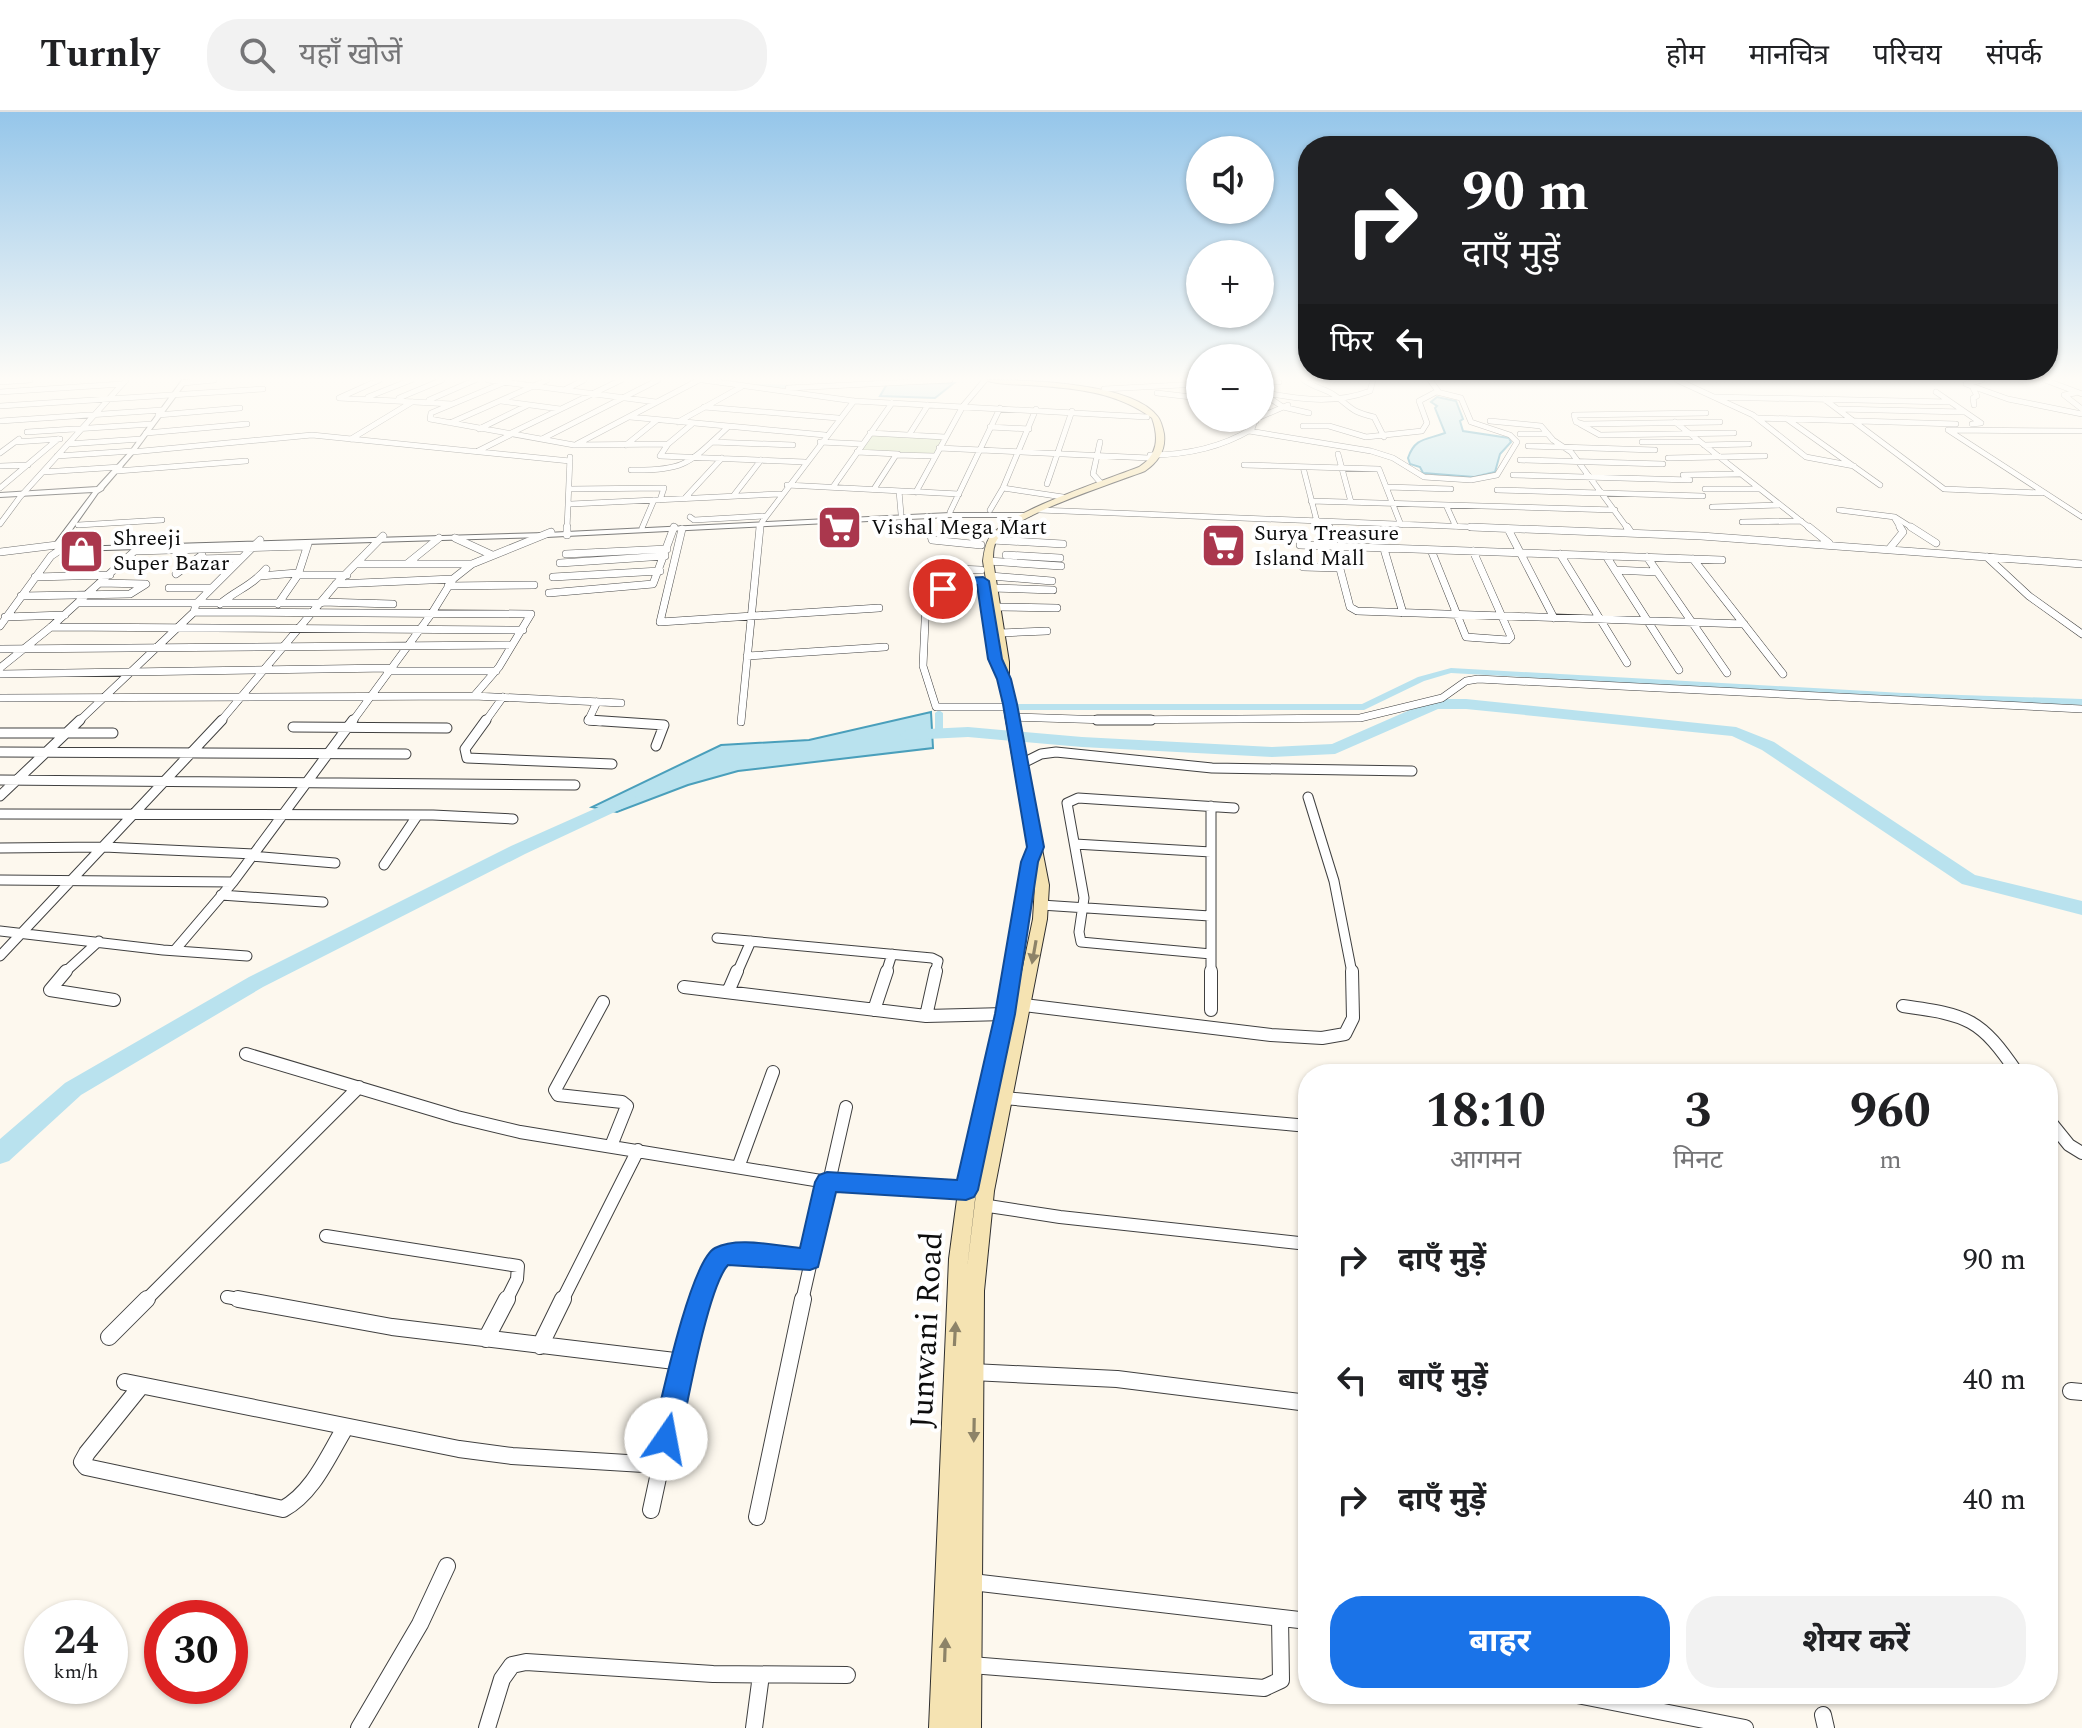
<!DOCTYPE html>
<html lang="hi">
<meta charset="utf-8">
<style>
body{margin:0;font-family:Spectral,"Noto Sans Devanagari",serif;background:#f2f2f2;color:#202124;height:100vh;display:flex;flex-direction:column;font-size:30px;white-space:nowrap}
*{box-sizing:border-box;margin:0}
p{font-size:26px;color:#757577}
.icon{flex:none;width:44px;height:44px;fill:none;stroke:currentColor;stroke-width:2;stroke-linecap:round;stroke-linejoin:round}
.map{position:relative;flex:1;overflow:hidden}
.side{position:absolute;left:1298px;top:952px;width:760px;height:640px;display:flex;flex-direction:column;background:#fff;border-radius:32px;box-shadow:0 2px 6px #0004}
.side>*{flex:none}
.banner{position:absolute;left:1298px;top:24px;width:760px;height:244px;border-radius:32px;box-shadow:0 2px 6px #0004;background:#202124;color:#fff;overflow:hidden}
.fabs{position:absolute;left:1186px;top:24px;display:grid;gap:16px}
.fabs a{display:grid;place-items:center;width:88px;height:88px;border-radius:50%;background:#fff;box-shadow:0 2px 6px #0004;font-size:40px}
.speed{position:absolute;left:24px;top:1488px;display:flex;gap:16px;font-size:40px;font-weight:700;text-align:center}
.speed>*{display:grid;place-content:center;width:104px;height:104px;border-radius:50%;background:#fff;box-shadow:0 2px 6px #0004;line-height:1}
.speed small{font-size:20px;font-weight:400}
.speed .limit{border:12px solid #d22;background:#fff;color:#111}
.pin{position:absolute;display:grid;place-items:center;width:68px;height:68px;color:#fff;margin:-34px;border:4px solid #fff;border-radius:50%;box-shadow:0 2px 8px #0007}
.me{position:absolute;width:88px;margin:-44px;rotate:12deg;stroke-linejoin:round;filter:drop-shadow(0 0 6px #0008)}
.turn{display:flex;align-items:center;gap:28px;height:168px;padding:0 32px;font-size:36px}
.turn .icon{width:104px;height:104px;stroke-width:2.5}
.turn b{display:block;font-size:56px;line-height:68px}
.then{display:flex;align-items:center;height:76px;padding:0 32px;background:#0003;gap:16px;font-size:30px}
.eta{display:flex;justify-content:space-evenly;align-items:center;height:136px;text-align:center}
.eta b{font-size:48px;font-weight:700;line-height:56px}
.primary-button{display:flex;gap:16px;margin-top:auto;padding:16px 32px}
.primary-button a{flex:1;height:92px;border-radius:32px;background:#1a73e8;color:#fff;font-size:32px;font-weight:700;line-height:92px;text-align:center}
.primary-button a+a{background:#f2f2f2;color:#202124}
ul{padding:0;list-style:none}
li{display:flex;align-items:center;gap:24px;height:120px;padding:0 32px}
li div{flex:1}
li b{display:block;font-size:30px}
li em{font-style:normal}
header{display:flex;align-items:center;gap:48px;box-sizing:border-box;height:112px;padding:0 40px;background:#fff;border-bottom:2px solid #e0e0e0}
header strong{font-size:38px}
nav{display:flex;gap:44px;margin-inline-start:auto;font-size:28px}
.search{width:560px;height:72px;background:#f2f2f2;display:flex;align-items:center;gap:20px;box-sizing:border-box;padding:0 28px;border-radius:32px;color:#757577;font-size:30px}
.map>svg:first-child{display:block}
</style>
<header>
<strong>Turnly</strong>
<div class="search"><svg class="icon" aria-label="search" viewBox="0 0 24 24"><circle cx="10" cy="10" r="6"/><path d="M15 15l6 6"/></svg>यहाँ खोजें</div>
<nav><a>होम</a><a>मानचित्र</a><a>परिचय</a><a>संपर्क</a></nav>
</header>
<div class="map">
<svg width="2082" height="1616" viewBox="0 0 2082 1616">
<rect width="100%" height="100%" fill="#fdf8ee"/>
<path fill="#d6e3bc" d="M870 321 945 325 935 344 857 340Z"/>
<path fill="#b9e2ee" stroke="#4a9fbb" stroke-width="2" d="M954 271 935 286 880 284 887 272Z
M1437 285 1456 289 1463 307 1460 309 1463 319 1509 326 1511 330 1500 342 1495 360 1474 365 1423 361 1420 355 1410 352 1408 346C1415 325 1427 328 1445 321L1435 296 1437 294 1431 290Z
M931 600 933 636 738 659 688 673 617 700 592 695 721 633 809 628Z"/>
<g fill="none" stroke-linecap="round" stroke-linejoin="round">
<path fill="#b9e2ee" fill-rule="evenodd" d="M758 272 801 273 804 275 801 277 756 275Z
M1451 556 1903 581 2082 587V593L1903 587 1451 561 1424 569 1364 598H1014L1010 595 1014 592H1362L1418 565Z
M939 598 943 601V621L939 624 935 621V601Z"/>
<path fill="#b9e2ee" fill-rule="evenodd" d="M1435 587H1466L1736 615 1774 630 1975 763 2082 789V803L1962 772 1762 638 1732 624 1466 597H1438L1335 642 1272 645 1082 635 968 625 907 628 899 623 907 618 968 615 1082 625 1272 635 1332 632Z
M628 682 634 683 637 687 634 691 525 742 263 875 81 983 9 1049 0 1052V1027L65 971 249 865 511 734Z"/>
<defs>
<path id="minor-far4" d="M379 268 339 286 452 292
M488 268 656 290
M510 268 431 301 430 307 574 333 668 332 692 312
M703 268 854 289 1147 305
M1304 268C1314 276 1324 276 1334 283 1353 296 1349 299 1374 305L1384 325
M1677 268 1753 303 1806 345 1854 354
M1982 268 1966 272 2008 287 2082 302
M2045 268 2082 282
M1260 269 1279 270
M0 270 30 268
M183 271 214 268
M788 276 950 268
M1973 276 1977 284 1973 286 1974 293
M1104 277 1200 272
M564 278 584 268
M0 280 122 272
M1260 280C1298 287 1333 293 1370 279L1373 268
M1936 280 1981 311 1972 312
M1157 281 1200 286
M2075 281 2064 283 2082 297
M1265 283 1283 295 1309 301
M368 285 411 268
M1715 285 1949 290
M399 286 442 268
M1824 287 1944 377 2043 381
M429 288 475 268
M501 289 560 297
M0 294 263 277
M704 295 838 306
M1839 297 1963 300
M1706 301 1574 303 1576 310 1583 312 1720 310
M158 303 240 296
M630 305 825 323
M1260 305 1288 293
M1226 306 1256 309
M1758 306 1956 312
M1787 307 1880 373
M0 309 162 298
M1490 309 1541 314 1553 328 1571 340 1628 417
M678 310 741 275
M1675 310 1811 417
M450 311 547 268
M1580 312 1600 323 1734 321
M1303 314H1329L1366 325 1422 319 1427 311 1419 289 1438 279 1430 268
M990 315 1029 317
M479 317 528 293
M1249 319 1371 339 1393 346 1424 365 1471 368 1497 363 1517 330 1510 323 1471 310 1461 286 1437 280
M2082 319 1948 318 2082 405
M27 320 152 312
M146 321 247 312
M870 321 945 325
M509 322 621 268
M1520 322H1548
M909 323 928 293
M351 327 412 290
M542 327 658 268
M15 330 60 327
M712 330 793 333
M820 330 862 332
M1100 330 1093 362 1100 370
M1642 330H1700
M68 332 141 327
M577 332 699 268
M668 332 660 344 805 350
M626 333 657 308
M1704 333 1749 332
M1528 334 1655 338
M939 336 1149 346
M478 339 510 323
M132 340 312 323 570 349
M857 340 898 342
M0 341 19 327
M1338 342 1351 390
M1150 343C1185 343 1222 335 1252 317L1256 306
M57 344 133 339
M1668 346 1765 344
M1520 348 1663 352
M1244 353 1379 357 1401 413
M0 354 28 353
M1303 355 1317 410
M631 358C686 359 689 351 728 315
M117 359 246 349
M43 360 120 355
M1513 363 1690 368
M1683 363 1740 362
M1047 372 1072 299
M787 373 959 382
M833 375 892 291
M1387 375 1451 377
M0 376 58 327
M1003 376 1063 385
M570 377 664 376 660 388
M874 377 896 343 935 344
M1705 377H1759
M1497 378 1703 384
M899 379 901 402
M916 380 963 294 985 268
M734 383 761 348
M685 386 722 346
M1311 389 1615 398
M571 392 780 382
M1446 393 1456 415
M1712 395 1780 393
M990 398 1003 376 1036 297
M1039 398 1522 417
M1839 398 1895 405 1914 417
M950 400 1000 296
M927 404 930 417
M690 405 694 408 766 404
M1895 407 1901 417
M762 410 854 289
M1742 410 1801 409
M1328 411 1330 417
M0 412 20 385 126 268
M78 413 162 408
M642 416 654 388
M567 417 570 345
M760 417V413"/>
<path id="minor-far3" d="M929 415 932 428 981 433
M1329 415 1350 495 1357 499 1744 512
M1471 415 1701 424 2082 452
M1627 415 1631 421
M1809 415 1829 431
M1911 415 1936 431
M682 417 660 510 879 496
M1508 417 1554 506
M567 423V415
M455 426 492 443
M992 428 1063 432
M308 432 298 463H347
M1300 433 1722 448
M1890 436 1903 420 1900 415
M1384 437 1403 501
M1431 438 1466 525 1508 528 1511 525 1473 439
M136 439 306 434
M0 440 57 433
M566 442 667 437
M1560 442 1627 551
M1006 443 1060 446
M1606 444 1679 558
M1647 445 1727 561
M1987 445 2029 484 2082 522
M197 447 241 446
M1693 447 1783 562
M988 449 1061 454
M408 451 439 426
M560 451 665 444
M356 452H472
M1303 455 1340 456
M933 456 981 458
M1615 458 1657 460
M176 462 202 443
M260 464 297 461
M990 464 1052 469
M35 465 110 463
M553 465 660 459
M983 469 952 470 926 488 923 554 936 595H1011
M336 472 453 467
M448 474 534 473
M169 476H211
M991 476 1053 478
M549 481 653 472 674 415
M21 484 130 482 146 472 100 471
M322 490 393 492
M78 491H321
M220 492C236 478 252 474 266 457
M278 492 298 463
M995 495 1057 496
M194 500 531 502 499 555 474 584
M5 505 65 503
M0 514 51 444 69 432
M51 515 523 518
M1000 521 1047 519
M0 537 511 533
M747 544 885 535
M0 556 51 515 139 435
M387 559H496
M0 562 390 556
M0 586 474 584 621 591
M597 590 588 609 600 610
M1012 605 1108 608 1360 606 1442 586 1466 569 1478 567 2082 597
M78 610 194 500 196 492 260 428
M220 610 336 472 383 424
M352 610 432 501 453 467 472 452 551 420
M485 610 503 585
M741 610 760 415"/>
<path id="minor-far2" d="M486 608 465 637 467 646 612 652
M589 608 664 613 656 634
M1097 608H1151
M293 615 447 616
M0 621H113
M0 640 406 642
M1021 652 1041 642 1056 640 1212 656 1412 659
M0 668 575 673
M0 684 80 608
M1308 685 1334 769 1352 861
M1211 694V861
M0 702 433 703 513 707
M1075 732 1211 740
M0 736 104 735 254 742
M252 744 335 751
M384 753 417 704
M0 768 233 770
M221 783 323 790
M1041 793 1210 804
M0 819 163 838 247 844
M717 826 932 846 938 849 935 861
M175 838 233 770 353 608
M1211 842 1081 830 1079 820 1084 786 1067 691 1078 686 1234 696
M0 844 222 608
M64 861 99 829
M737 861 751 829
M886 861 892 842"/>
<path id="minor-far1" d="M66 859 50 878 114 888
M1211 859V898
M684 875 926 904 1005 902
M728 880 737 859
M1009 881 1024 893 1271 923 1322 926 1345 922 1353 906 1352 859
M603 890 555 978 558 983 622 990 627 994 611 1034
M1903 894C1968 903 1980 906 2018 962
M874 898 887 859
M926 904 936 859
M246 942 457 1005 520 1020 827 1070 966 1078 970 1082
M1004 986 1308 1014
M2048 1007 2069 1033 2082 1041
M739 1053 773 960
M982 1093 1060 1105 1308 1132
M326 1124 518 1154 517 1167 506 1189
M227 1185 249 1189
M145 1189 359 975
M562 1189 638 1038
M702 1189 713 1153 721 1144 810 1147
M802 1189 846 995"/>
<path id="minor" d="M238 1187 392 1215 683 1250
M109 1225 147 1187
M486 1227 507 1187
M540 1234 563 1187
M972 1260 1117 1267 1308 1291
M125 1270 459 1337 512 1344 660 1353
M141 1274 87 1341 82 1350 86 1355 283 1397C313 1381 328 1344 345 1316
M2071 1279 2082 1280
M651 1398 683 1250 702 1187
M757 1405 803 1187
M972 1470 1308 1509
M971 1553 1264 1576 1281 1568 1280 1506
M1572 1582 1745 1616
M1823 1603 1826 1616
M359 1616 420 1512 447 1454
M487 1616 502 1567 512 1553 526 1550 713 1562 847 1563
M754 1616 761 1563"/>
<path id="tertiary" d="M182 268H188L134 341 104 376 103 378 98 381 62 432 72 435 546 421 950 401H1028L1032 403 1028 405H950L546 425 72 439 53 433 93 380 0 385V381L97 375 130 339Z"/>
<path id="secondary" d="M985 268C1025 268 1133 270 1158 305 1161 309 1163 317 1164 322 1166 339 1158 350 1145 359 1111 372 1020 401 999 425 993 432 993 441 993 449L1009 550V567L1049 773 1047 807 994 1079 984 1179 981 1616H955L958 1473 955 1616H929L949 1147 960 1065 997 902 1022 750 1028 735 999 567V550L983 449C984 441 985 432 990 425 1009 399 1106 368 1139 355 1158 343 1159 326 1152 306 1116 279 1072 276 1028 273 1014 272 998 273 985 268ZM1034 764 1035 773 1033 807 976 1079 967 1157 978 1065 1013 902Z"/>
</defs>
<use href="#minor-far4" stroke="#404040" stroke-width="6"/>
<use href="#minor-far3" stroke="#404040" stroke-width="8"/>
<use href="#minor-far2" stroke="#404040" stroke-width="11"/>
<use href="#minor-far1" stroke="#404040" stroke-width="14"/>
<use href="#minor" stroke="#404040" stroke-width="18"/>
<use href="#tertiary" stroke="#404040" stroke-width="2"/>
<use href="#secondary" stroke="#2f2f2f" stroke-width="2"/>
<use href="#minor-far4" stroke="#fff" stroke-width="5"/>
<use href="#minor-far3" stroke="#fff" stroke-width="7"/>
<use href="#minor-far2" stroke="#fff" stroke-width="9"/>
<use href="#minor-far1" stroke="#fff" stroke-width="12"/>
<use href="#minor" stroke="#fff" stroke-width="16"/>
<use href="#tertiary" fill="#fff" fill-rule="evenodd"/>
<use href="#secondary" fill="#f5e3b2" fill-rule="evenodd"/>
</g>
<defs><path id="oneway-solid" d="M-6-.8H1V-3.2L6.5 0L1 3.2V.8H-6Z" transform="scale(2)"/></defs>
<g fill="#8d8368">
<use href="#oneway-solid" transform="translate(1034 840) rotate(100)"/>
<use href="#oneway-solid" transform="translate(955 1222) rotate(-87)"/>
<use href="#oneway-solid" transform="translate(974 1318) rotate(91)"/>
<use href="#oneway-solid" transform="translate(945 1538) rotate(-88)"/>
</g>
<linearGradient id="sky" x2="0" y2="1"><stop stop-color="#95c6ea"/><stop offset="0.54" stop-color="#fefcf7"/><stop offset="1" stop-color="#fefcf7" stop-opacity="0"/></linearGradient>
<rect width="2082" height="494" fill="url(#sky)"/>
<path fill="#1a73e8" stroke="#114b97" stroke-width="2" d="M983 465 989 469 1002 547 1011 567 1017 592 1044 735 1038 750 1015 902 978 1078 974 1085 966 1088 836 1080 818 1155 810 1158 728 1153C708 1175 687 1293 680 1327L676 1337 666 1341 656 1337 652 1327C660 1294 690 1149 715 1136 738 1124 775 1134 800 1136L815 1070 819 1063 827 1060 957 1068 995 902 1021 750 1027 735 1003 592 997 567 988 547 977 473H955L943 481 937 477 948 467Z"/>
<defs>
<symbol id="supermarket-square" viewBox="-11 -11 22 22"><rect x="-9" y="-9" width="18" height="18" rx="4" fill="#aa374d" stroke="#fff"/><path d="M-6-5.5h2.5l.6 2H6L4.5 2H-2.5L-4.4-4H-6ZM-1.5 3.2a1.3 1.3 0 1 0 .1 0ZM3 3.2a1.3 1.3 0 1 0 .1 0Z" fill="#fff"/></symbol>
<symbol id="shop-square" viewBox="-11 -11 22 22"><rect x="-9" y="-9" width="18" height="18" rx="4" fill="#aa374d" stroke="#fff"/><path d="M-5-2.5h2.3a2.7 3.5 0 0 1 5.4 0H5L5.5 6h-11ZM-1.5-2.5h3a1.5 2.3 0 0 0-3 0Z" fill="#fff"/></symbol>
</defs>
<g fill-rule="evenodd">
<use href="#supermarket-square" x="814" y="390" width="51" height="51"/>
<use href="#supermarket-square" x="1198" y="408" width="51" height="51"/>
<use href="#shop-square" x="56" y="414" width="51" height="51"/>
</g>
<g text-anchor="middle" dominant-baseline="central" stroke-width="8" stroke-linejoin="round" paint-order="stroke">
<g font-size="22" fill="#0d0d0d" stroke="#fff" text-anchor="start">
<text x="871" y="415">Vishal Mega Mart</text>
<text x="1254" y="421">Surya Treasure<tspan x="1254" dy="25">Island Mall</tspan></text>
<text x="113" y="426">Shreeji<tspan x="113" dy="25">Super Bazar</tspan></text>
</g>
<g font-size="32" fill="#0d0d0d" stroke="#fff">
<text transform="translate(927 1218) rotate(-87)">Junwani Road</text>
</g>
</g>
</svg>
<div class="fabs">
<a><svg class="icon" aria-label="sound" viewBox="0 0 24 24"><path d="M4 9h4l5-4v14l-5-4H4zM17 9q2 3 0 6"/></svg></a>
<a>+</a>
<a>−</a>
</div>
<div class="speed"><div>24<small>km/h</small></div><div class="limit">30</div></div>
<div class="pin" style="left:943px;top:477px;background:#d93025"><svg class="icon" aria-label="arrive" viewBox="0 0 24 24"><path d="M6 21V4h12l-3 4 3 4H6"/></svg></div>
<svg class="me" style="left:666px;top:1327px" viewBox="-20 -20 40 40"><circle r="19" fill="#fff"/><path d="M0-13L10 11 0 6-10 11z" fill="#1a73e8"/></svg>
<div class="banner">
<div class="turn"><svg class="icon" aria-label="right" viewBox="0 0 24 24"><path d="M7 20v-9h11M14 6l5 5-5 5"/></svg><div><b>90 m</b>दाएँ मुड़ें</div></div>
<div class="then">फिर<svg class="icon" aria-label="left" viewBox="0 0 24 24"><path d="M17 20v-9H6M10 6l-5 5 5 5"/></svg></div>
</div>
<section class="side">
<div class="eta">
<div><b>18:10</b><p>आगमन</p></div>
<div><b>3</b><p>मिनट</p></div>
<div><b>960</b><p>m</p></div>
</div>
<ul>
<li><svg class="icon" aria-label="right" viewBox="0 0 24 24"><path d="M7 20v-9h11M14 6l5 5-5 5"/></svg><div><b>दाएँ मुड़ें</b></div><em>90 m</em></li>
<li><svg class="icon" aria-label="left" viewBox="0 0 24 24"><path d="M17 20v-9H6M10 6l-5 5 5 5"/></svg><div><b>बाएँ मुड़ें</b></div><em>40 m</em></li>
<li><svg class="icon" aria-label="right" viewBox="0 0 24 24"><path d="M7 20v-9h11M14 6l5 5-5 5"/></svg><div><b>दाएँ मुड़ें</b></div><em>40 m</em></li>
</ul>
<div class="primary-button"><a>बाहर</a><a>शेयर करें</a></div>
</section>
</div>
